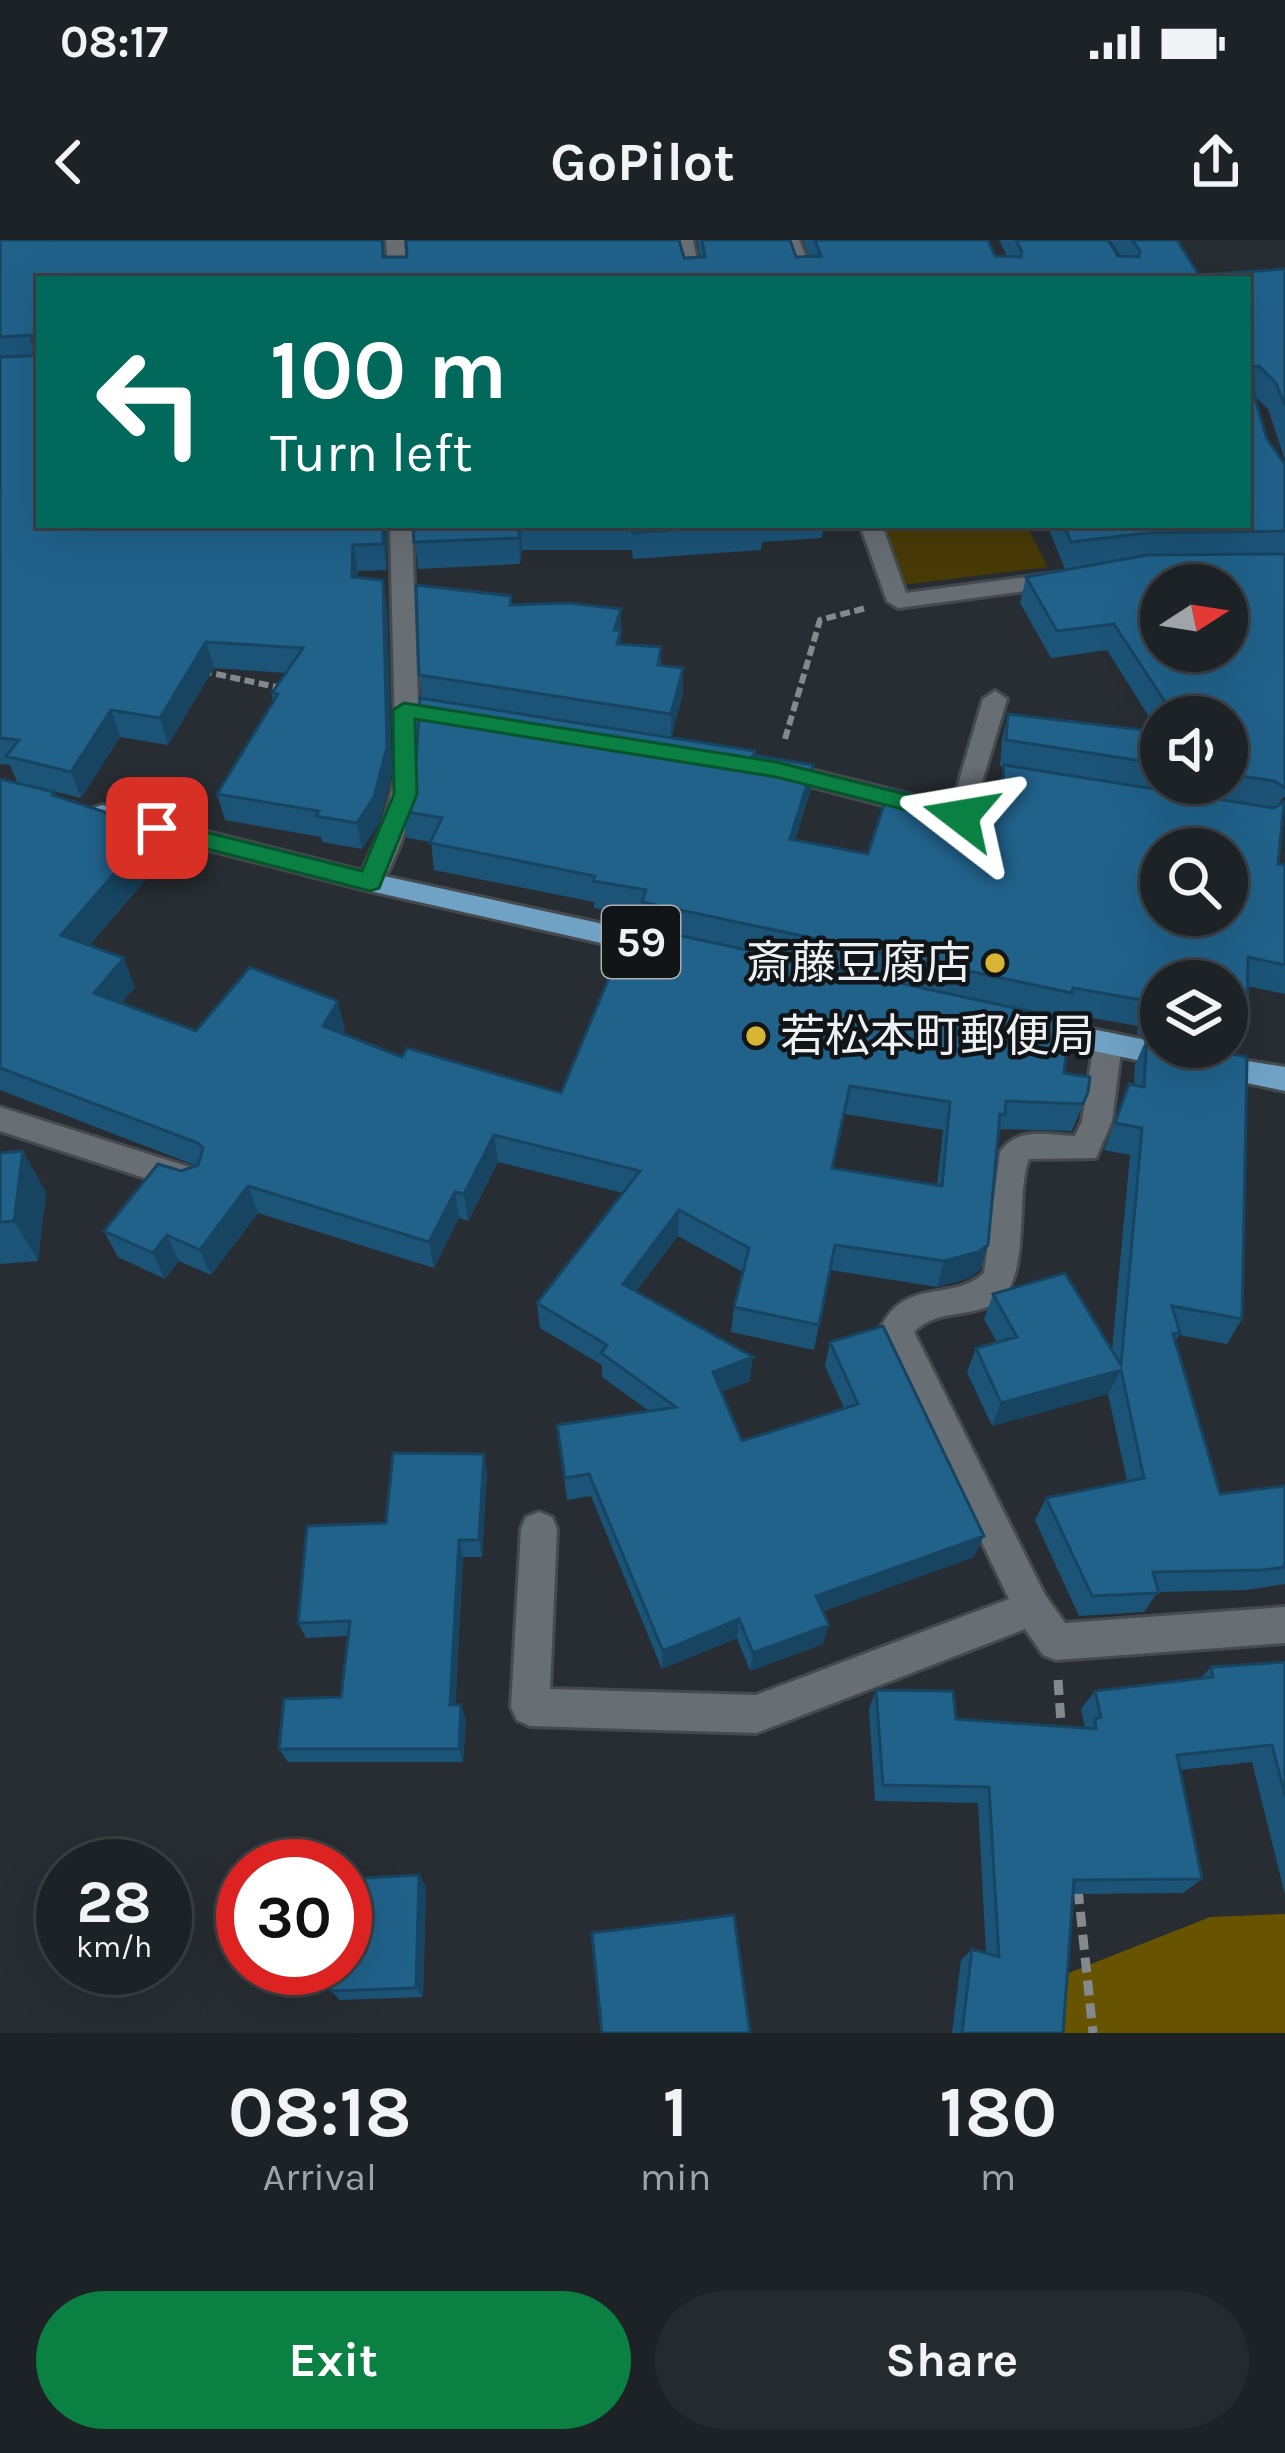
<!DOCTYPE html>
<meta charset="utf-8">
<style>
body{margin:0;font-family:Karla,"Noto Sans JP",sans-serif;background:#252a2e;color:#f1f3f6;height:100vh;display:flex;flex-direction:column;font-size:45px;white-space:nowrap}
*{box-sizing:border-box;margin:0}
p{font-size:39px;color:#a0a4a7}
.icon{flex:none;width:66px;height:66px;fill:none;stroke:currentColor;stroke-width:2;stroke-linecap:round;stroke-linejoin:round}
.map{position:relative;height:1793px;overflow:hidden}
.drawer{display:flex;flex-direction:column;background:#1d2226;flex:1}
.drawer>*{flex:none}
.hud{position:absolute;left:36px;top:36px;width:1215px;height:252px;border-radius:0px;box-shadow:0 12px 48px #0002,0 0 0 3px #3b3f43;background:#00695c;color:#fff;overflow:hidden}
.needle{width:78px;rotate:78deg}
.buttons{position:absolute;left:1140px;top:324px;display:grid;gap:24px}
.buttons a{display:grid;place-items:center;width:108px;height:108px;border-radius:50%;background:#1d2226;box-shadow:0 12px 48px #0002,0 0 0 3px #3b3f43;font-size:60px}
.speed{position:absolute;left:36px;top:1599px;display:flex;gap:24px;font-size:60px;font-weight:700;text-align:center}
.speed>*{display:grid;place-content:center;width:156px;height:156px;border-radius:50%;background:#1d2226;box-shadow:0 12px 48px #0002,0 0 0 3px #3b3f43;line-height:1}
.speed small{font-size:30px;font-weight:400}
.speed .limit{border:18px solid #d22;background:#fff;color:#111}
.pin{position:absolute;display:grid;place-items:center;width:102px;height:102px;color:#fff;margin:-51px;border-radius:24px;box-shadow:0 6px 18px #0006}
.me{position:absolute;width:132px;margin:-66px;rotate:284deg;stroke-linejoin:round;filter:drop-shadow(0 0 9px #0008)}
.turn{display:flex;align-items:center;gap:42px;height:252px;padding:0 36px;font-size:54px}
.turn .icon{width:156px;height:156px;stroke-width:2.5}
.turn b{display:block;font-size:84px;line-height:102px}
.eta{display:flex;justify-content:space-evenly;align-items:center;height:204px;text-align:center}
.eta b{font-size:72px;font-weight:700;line-height:84px}
.primary-button{display:flex;gap:24px;margin-top:auto;padding:24px 36px}
.primary-button a{flex:1;height:138px;border-radius:72px;background:#0b8043;color:#fff;font-size:48px;font-weight:700;line-height:138px;text-align:center}
.primary-button a+a{background:#252a2e;color:#f1f3f6}
.status{display:flex;justify-content:space-between;align-items:center;height:84px;padding:0 60px;background:#1d2226;direction:ltr}
.status svg{height:33px;fill:currentColor}
header{display:flex;justify-content:space-between;align-items:center;height:156px;padding:0 36px;background:#1d2226;font-size:54px;font-weight:700}
.map>svg:first-child{display:block}
</style>
<div class="status"><b>08:17</b><svg viewBox="0 0 49 12"><path d="M0 12V9h3v3zM5 12V6h3v6zM10 12V3h3v9zM15 12V0h3v12zM26 1h20v11H26zM47 4h2v5h-2z"/></svg></div>
<header><svg class="icon" aria-label="back" viewBox="0 0 24 24"><path d="M15 5l-7 7 7 7"/></svg>GoPilot<svg class="icon" aria-label="share" viewBox="0 0 24 24"><path d="M12 15V3M7 8l5-5 5 5M5 13v7h14v-7"/></svg></header>
<div class="map">
<svg width="1285" height="1793" viewBox="0 0 1285 1793">
<rect width="100%" height="100%" fill="#272d32"/>
<path fill="#493b07" d="M883 285H1026L1048 327 903 345Z"/>
<path fill="#675300" d="M1285 1674V1793H1064L1066 1734 1210 1677Z"/>
<g fill="none" stroke-linecap="round" stroke-linejoin="round">
<defs>
<path id="minor" d="M386 0H404L407 39H389Z
M675 0H693L701 39H683Z
M781 0H799L815 39H797Z
M390 285H412L418 465 466 473 469 479 457 487 419 480C421 543 410 594 379 649L370 651 357 642 383 585 396 534Z
M860 285H882L906 353 1064 332 1075 339 1064 346 898 368 887 361Z
M995 451 1007 459 970 582 961 585 771 536 759 528 771 520 952 565 983 459Z
M1108 792 1118 795 1122 803 1112 881 1096 918 1029 919C1014 956 1033 1042 994 1064 967 1078 936 1069 914 1092L1045 1355 1065 1383 1285 1367V1403L1056 1420 1043 1415 1025 1389 756 1493 530 1486 517 1480 511 1467 521 1289 526 1277 539 1272 552 1277 557 1289 550 1449 756 1455 1009 1359 880 1089C905 1036 952 1063 984 1033L1000 912C1018 886 1046 895 1075 896L1082 881 1094 803 1098 795Z
M0 867 205 932 209 941 205 950 194 954 0 891Z"/>
<path id="primary" d="M102 565 370 633 663 697 677 707 663 717 370 651 93 580 89 574 93 568Z
M1032 777 1161 803V807L1285 827V851L1022 796 1018 788Z"/>
</defs>
<use href="#minor" stroke="#454a4e" stroke-width="6"/>
<use href="#primary" stroke="#454a4e" stroke-width="6"/>
<path stroke="#84898d" stroke-width="6" stroke-dasharray="10 4.5" stroke-linecap="butt" d="M202 431 281 448
M785 499 820 380 866 368"/>
<path stroke="#84898d" stroke-width="9" stroke-dasharray="15 8" stroke-linecap="butt" d="M1058 1440 1062 1497
M1078 1649 1093 1793"/>
<use href="#minor" fill="#686f74" fill-rule="evenodd"/>
<use href="#primary" fill="#6fa2c5" fill-rule="evenodd"/>
</g>
<path fill="#1c5478" fill-rule="evenodd" d="M0 0H383L384 17 684 18 700 17 697 0H790L796 17H809L803 0H988L995 16H1007L999 0H1108L1118 16H1121L1110 0H1177L1199 35 1285 29V220L1268 169 1255 157 1267 199 1285 224V557H1283L1277 566 1278 624 1285 625V754L1247 746V789L1234 814 1242 1079 1227 1104 1179 1095 1175 1101 1220 1254 1285 1246V1344L1246 1350 1158 1352 1144 1372 1079 1376 1035 1280 1046 1258 1127 1241 1108 1154 992 1186 967 1132 976 1108 997 1102 984 1079 993 1054 1112 1110 1130 915 1104 910 1129 844 1134 845 1135 825 1147 797 1137 794 1138 786 1065 773 1063 778 1064 833 1088 852 1072 891 1001 889 998 897 988 1005 980 1030 969 1038 937 1047 830 1030 814 1110 731 1092 734 1067 743 1032 678 996 636 1051 750 1141 721 1152 742 1201 844 1168 825 1126 830 1102 974 1317 823 1371V1404L750 1431 737 1398 662 1429 591 1256 567 1260 557 1185 649 1171 602 1137V1125L540 1088 537 1063 623 953 498 922 468 981 459 978 434 1028 258 973 211 1035 179 1021 165 1039 118 1017 104 991 181 931 197 926 0 850V539L54 552 56 556 154 588 164 618 89 706 135 747 121 763 196 791 345 790 343 793 402 817 561 853 642 687V676L594 668V662L434 630 431 602 407 598 402 571 416 520 422 459 419 435 511 356 512 365 621 369V404L661 407V425L683 453 671 498 754 515 810 552 795 600 868 614 996 572 998 552 1004 527 1000 526 1002 500 1008 474 1158 491 1107 410 1051 418 1020 363 1026 337 1084 326 1065 329 1047 285H1248V39H39V285H387V330L358 331 357 337 387 367 392 533 379 584 362 609 322 602 321 597 225 580 217 554 273 462 272 453 286 433 214 428 168 505 120 497 81 558 17 542 10 525 0 524ZM1161 477H1227V543H1161ZM1161 741H1227V807H1161ZM845 874 943 890 937 945 833 928Z
M413 285H824L822 298 762 302 761 310 633 319 632 310H522L520 324 418 329Z
M0 913 46 952 38 1021 0 1024Z
M487 1232 482 1317H463L455 1465 466 1479 463 1522H288L279 1509 341 1457 348 1396 306 1398 298 1383 386 1283Z
M1285 1422V1655L1252 1522 1180 1530 1202 1639 1183 1653 1073 1654 1063 1793H952L961 1720 972 1709 986 1713 978 1563 875 1561 869 1469 876 1450 956 1479 1085 1488 1081 1469 1095 1451 1200 1439 1211 1427Z
M426 1647 423 1757 340 1760 331 1751Z"/>
<path fill="#174561" d="M383 285H387V330L383 304Z
M521 285 522 310 520 324 519 298Z
M353 305 358 331 356 363 352 337Z
M383 340 387 367 392 533 379 584 362 609 357 583Z
M621 369V416L614 390Z
M206 402 214 428 168 505 160 478Z
M683 428V453L671 500V474Z
M111 470 120 497 81 558 71 532Z
M813 525 810 552 787 625 790 599Z
M154 588 164 618 73 724 61 695Z
M124 718 135 747 106 782 94 753Z
M338 761 345 790 331 814 323 786Z
M494 895 498 922 468 981 464 954Z
M23 911 46 952 38 1021 14 981Z
M248 946 258 973 211 1035 200 1010Z
M455 952 459 978 434 1028 429 1002Z
M679 970 678 996 623 1069V1044Z
M167 995 179 1021 165 1039 153 1013Z
M988 1005 980 1030 969 1038 937 1047 944 1021Z
M753 1117 750 1141 711 1156 713 1132Z
M1121 1130 1108 1154 992 1186 1001 1163Z
M484 1214 487 1232 482 1317 479 1300Z
M984 1296 974 1317 811 1376 816 1356Z
M459 1300 463 1317 455 1479 450 1465Z
M739 1379 737 1398 662 1429 663 1411Z
M829 1385 823 1404 750 1431 753 1413Z
M461 1465 466 1479 463 1522 459 1509Z
M419 1635 426 1647 423 1757 416 1748Z"/>
<path fill="#21628b" stroke="#174561" stroke-width="3" fill-rule="evenodd" d="M0 0H382L383 17H407L406 0H679L684 18 705 17 702 0H790L796 17 821 16 815 0H988L995 16 1021 17 1022 12 1016 0H1108L1118 16 1139 17 1140 11 1132 0H1177L1199 35 1285 29V166L1276 143 1259 126 1253 127 1254 155 1267 199 1285 224V291L1147 293 1071 302 1064 285H1248V39H974L972 35 903 39H39V285H383V304L353 305 352 337 383 340 387 507 374 557 357 583 316 576 319 571 217 554 278 454 272 453 303 408 206 402 160 478 111 470 71 532 6 516 19 500 0 498V117L31 116 35 111 31 95 0 97Z
M413 285H520L519 298 414 302Z
M632 285H740L633 293Z
M1285 314V548L1275 541 1227 534V477H1175L1114 384 1057 391 1026 337 1147 315ZM1161 345H1227V411H1161Z
M416 345 511 356 510 365 569 363 621 369 614 390H621L617 404 661 407 658 425 683 428 671 474 419 435Z
M420 458 755 511 753 515 813 525 790 599 868 614 889 549 1001 573 1004 525 1274 568 1284 562 1278 624 1285 625V725L1248 717 1247 789 1227 786V741H1161V773L1147 768 1148 761 1073 748 1072 753 642 662 646 650 593 641 595 636 430 603 442 578 402 571 416 520ZM1161 609H1227V675H1161Z
M1008 474 1161 492V524L1006 500Z
M0 539 54 552 52 555 154 588 61 695 124 718 94 753 196 791 250 727 338 761 323 786 402 817 407 808 561 853 631 685 1070 780 1064 833 1090 837 1088 852 1083 864 1006 861 1005 875 1000 874 988 1005 978 1012 944 1021 835 1005 819 1085 734 1067 749 1008 679 970 623 1044 753 1117 713 1132 742 1201 858 1164 830 1102 883 1086 984 1296 816 1356 829 1385 753 1413 739 1379 663 1411 589 1234 565 1238 557 1185 676 1167 601 1113 607 1105 537 1063 640 931 494 895 464 954 455 952 429 1002 248 946 200 1010 167 995 153 1013 104 991 158 924 181 931 198 925 203 908 198 903 0 828ZM850 846 950 862 942 946 832 928Z
M1147 797 1161 799V807H1198L1247 817 1242 1079 1172 1066 1180 1093 1173 1094 1220 1254 1285 1246V1327L1263 1330 1153 1332 1159 1353 1092 1356 1046 1258 1144 1238 1121 1130 1001 1163 976 1108 1017 1097 993 1054 1065 1033 1121 1125 1142 888 1115 883 1129 844 1144 847Z
M23 911 14 981 0 982V913Z
M393 1213 484 1214 479 1300H459L450 1465H461L459 1509H279L284 1459 341 1457 350 1381 298 1383 307 1286 386 1283Z
M1285 1422V1556L1272 1505 1177 1515 1202 1639 1074 1640 1063 1793H962L972 1709 999 1717 989 1547 883 1545 876 1450 953 1451 956 1479 1096 1489 1095 1479 1101 1477 1095 1451 1213 1437 1211 1427Z
M419 1635 416 1748 331 1751 333 1728H345V1639Z
M734 1675 750 1793H602L592 1693Z"/>
<path fill="#0b8043" stroke="#07532c" stroke-width="3" d="M404 463 776 522 961 568 973 576 961 584 776 537 415 479 417 554 379 648 370 651 157 596 145 588 157 580 362 631 394 554 393 470Z"/>
<g fill="#d8b434" stroke="#121517" stroke-width="4.5">
<circle cx="995" cy="723" r="12"/>
<circle cx="756" cy="796" r="12"/>
</g>
<g text-anchor="middle" dominant-baseline="central" stroke-width="9" stroke-linejoin="round" paint-order="stroke">
<rect fill="#121517" stroke="#abafb2" stroke-width="3" x="602" y="666" width="78" height="72" rx="9"/>
<g font-size="42" font-weight="bold" fill="#edf1f4">
<text x="641" y="702">59</text>
</g>
<g font-size="45" fill="#edf1f4" stroke="#121517" text-anchor="end">
<text x="971" y="723">斎藤豆腐店</text>
<text x="780" y="796" text-anchor="start">若松本町郵便局</text>
</g>
</g>
</svg>
<div class="buttons">
<a><svg class="needle" viewBox="-14 -14 28 28"><path d="M0-13l5 13h-10z" fill="#e53935"/><path d="M0 13l5-13h-10z" fill="#a0a4a7"/></svg></a>
<a><svg class="icon" aria-label="sound" viewBox="0 0 24 24"><path d="M4 9h4l5-4v14l-5-4H4zM17 9q2 3 0 6"/></svg></a>
<a><svg class="icon" aria-label="search" viewBox="0 0 24 24"><circle cx="10" cy="10" r="6"/><path d="M15 15l6 6"/></svg></a>
<a><svg class="icon" aria-label="layers" viewBox="0 0 24 24"><path d="M12 4l9 5-9 5-9-5zM3 14l9 5 9-5"/></svg></a>
</div>
<div class="speed"><div>28<small>km/h</small></div><div class="limit">30</div></div>
<div class="pin" style="left:157px;top:588px;background:#d93025"><svg class="icon" aria-label="arrive" viewBox="0 0 24 24"><path d="M6 21V4h12l-3 4 3 4H6"/></svg></div>
<svg class="me" style="left:961px;top:576px" viewBox="-20 -20 40 40"><path d="M0-17L14 15 0 8-14 15z" fill="#0b8043" stroke="#fff" stroke-width="4"/></svg>
<div class="hud">
<div class="turn"><svg class="icon" aria-label="left" viewBox="0 0 24 24"><path d="M17 20v-9H6M10 6l-5 5 5 5"/></svg><div><b>100 m</b>Turn left</div></div>
</div>
</div>
<section class="drawer">
<div class="eta">
<div><b>08:18</b><p>Arrival</p></div>
<div><b>1</b><p>min</p></div>
<div><b>180</b><p>m</p></div>
</div>
<div class="primary-button"><a>Exit</a><a>Share</a></div>
</section>
